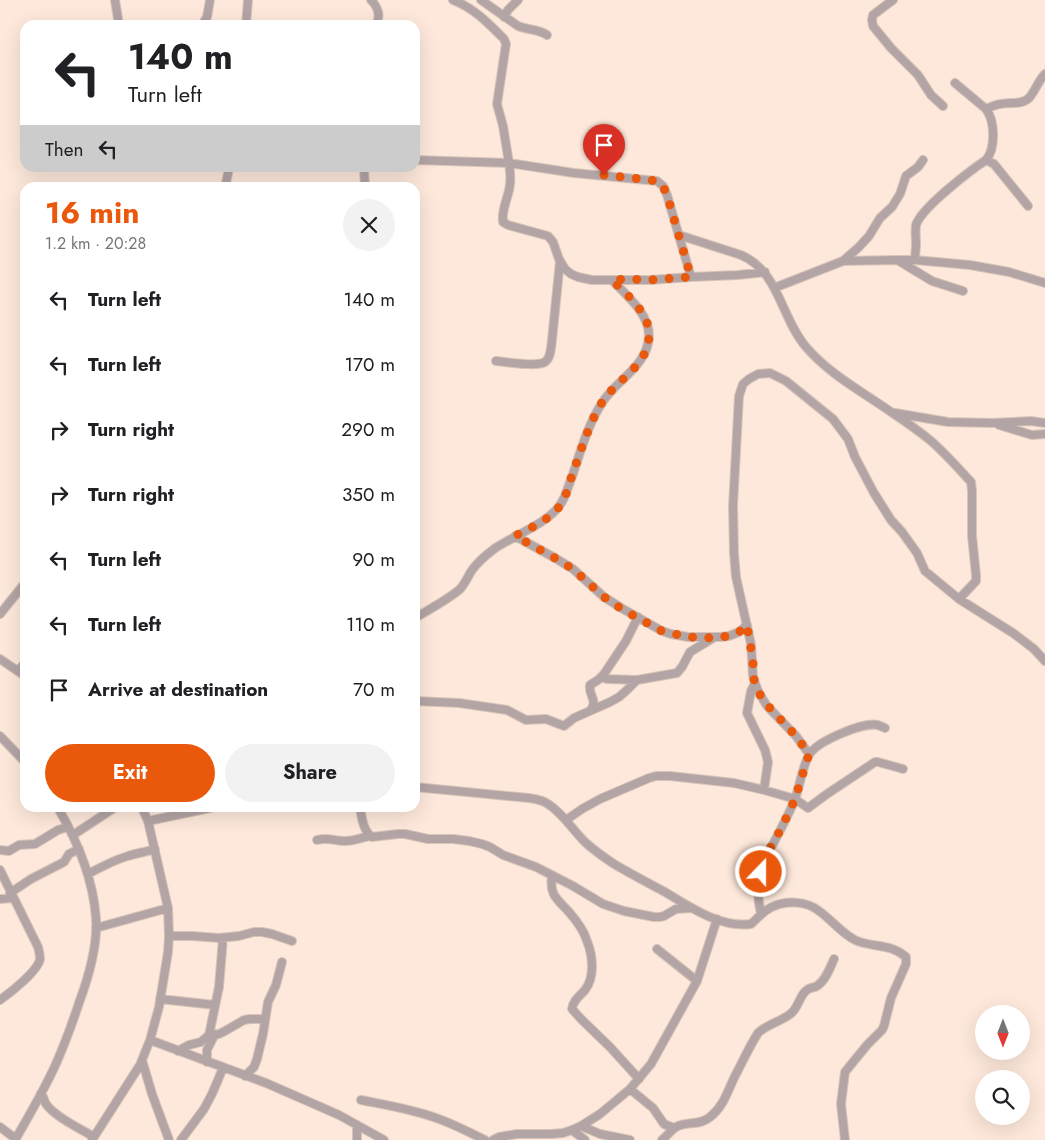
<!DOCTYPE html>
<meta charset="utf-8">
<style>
body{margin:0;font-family:Jost,sans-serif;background:#f2f2f2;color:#202124;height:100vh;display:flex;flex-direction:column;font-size:19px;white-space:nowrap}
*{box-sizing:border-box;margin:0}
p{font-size:16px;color:#757577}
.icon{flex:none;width:28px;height:28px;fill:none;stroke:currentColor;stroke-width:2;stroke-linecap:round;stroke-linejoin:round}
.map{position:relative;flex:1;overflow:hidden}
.sheet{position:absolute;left:20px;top:182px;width:400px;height:630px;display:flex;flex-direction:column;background:#fff;border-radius:15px;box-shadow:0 5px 20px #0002}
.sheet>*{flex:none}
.banner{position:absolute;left:20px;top:20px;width:400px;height:152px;border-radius:15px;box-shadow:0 5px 20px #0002;background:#fff;color:#202124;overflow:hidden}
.needle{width:32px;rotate:180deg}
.controls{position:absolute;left:975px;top:1005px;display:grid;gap:10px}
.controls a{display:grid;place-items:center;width:55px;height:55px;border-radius:50%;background:#fff;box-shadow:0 5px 20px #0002;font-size:25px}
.pin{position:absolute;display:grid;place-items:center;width:42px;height:42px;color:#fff;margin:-51px -21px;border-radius:50% 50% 50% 0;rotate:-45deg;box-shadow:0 0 5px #0007}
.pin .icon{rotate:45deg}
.me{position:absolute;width:55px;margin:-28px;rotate:22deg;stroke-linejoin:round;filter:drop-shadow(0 0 4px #0008)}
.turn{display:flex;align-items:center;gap:18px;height:105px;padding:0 25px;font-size:22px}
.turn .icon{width:65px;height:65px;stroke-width:2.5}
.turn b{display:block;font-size:35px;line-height:42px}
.then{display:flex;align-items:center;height:48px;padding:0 25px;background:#0003;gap:10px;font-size:19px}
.round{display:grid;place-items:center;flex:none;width:52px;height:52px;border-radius:26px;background:#f2f2f2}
.overview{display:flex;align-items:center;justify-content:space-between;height:85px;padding:0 25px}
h1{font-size:30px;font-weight:700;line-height:38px;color:#ea580c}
.button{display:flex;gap:10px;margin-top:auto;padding:10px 25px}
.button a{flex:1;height:58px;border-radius:30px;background:#ea580c;color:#fff;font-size:20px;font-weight:700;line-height:58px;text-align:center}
.button a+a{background:#f2f2f2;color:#202124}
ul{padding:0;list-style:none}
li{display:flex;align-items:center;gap:15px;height:65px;padding:0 25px}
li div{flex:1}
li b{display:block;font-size:19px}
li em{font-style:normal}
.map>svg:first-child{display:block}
</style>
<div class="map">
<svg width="1045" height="1140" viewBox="0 0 1045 1140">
<rect width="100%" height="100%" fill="#fee8db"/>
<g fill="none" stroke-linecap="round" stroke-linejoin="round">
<defs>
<path id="minor" d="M115 0 119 25
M371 0C378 7 381 16 376 25
M453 0C474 8 488 23 504 39L506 44 497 104 503 126 509 163 574 173 657 181 663 186 667 195 691 277
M481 0 518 26C528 30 538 29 547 35
M893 0 873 15 872 20 873 26 891 48 918 75 931 95 943 106
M504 17 508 10 518 0
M202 25 207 17 210 0
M246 25 248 0
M955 83 986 109C995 121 996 148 986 160
M986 109C991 107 996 104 1001 104 1010 102 1022 105 1029 98 1036 90 1038 81 1045 74
M415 160 509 163C510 170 511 177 510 184 509 197 501 209 503 222L508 225 548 236 553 242 559 259 565 269 571 274 578 277 592 280H650L691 277 738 275 765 272
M364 168 365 188
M225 188 229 168
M679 235 741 255C779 271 781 318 806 347 830 375 863 392 894 414 906 422 919 431 931 441 945 453 958 468 971 482L972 491V536L976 575V581L959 599
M915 260C915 254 916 249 916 244 916 238 915 231 916 225 921 208 971 170 986 160L994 164 1028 206
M843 261 859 247 869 236 880 218 892 207 900 194 906 176 918 167 923 160
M899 261 932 281 963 291
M774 288 843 261 897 260H915L970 265 1009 272 1045 283
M496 361C506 362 537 367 545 362 551 358 551 347 552 340L560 261
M895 413 948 422 992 423 1031 421 1045 423
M999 425 1032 435 1045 434
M515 536 555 558 573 569 604 597 623 609 662 631 671 634 688 637H720L729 636 739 632 747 625
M0 614 25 583
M415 618C428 610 449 599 460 589 465 584 468 576 472 570 478 562 486 555 494 549 513 536 548 523 560 505 566 497 568 486 572 477 580 453 588 424 602 403 616 380 648 366 649 336 649 313 626 295 612 280
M0 659 25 676
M18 671 25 663
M601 677 607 679 637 680 677 673 682 667 690 652 713 638
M755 683 751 691 747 713 765 750 768 762 764 790
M415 701 459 703 507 710 526 720 546 719 564 726 574 718 610 702 619 697 627 690 637 680
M590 711C599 700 588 696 590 685L598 680 604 674 626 641 638 617
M0 736 25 762
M809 754 796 736 767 706 759 693 755 683 753 676 751 644 736 577 734 553 733 506 739 396 743 384 749 379 758 374 770 373 786 381 833 419 848 439 855 457 874 493 891 520 902 532 917 553 925 571 959 599 1013 633 1034 649 1045 661
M415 787 529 798C536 799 543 800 548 804 564 814 573 831 586 843 595 851 605 858 614 864 631 874 648 883 665 892 690 907 720 928 751 924 758 918 763 911 772 907 786 900 807 901 819 911 832 920 841 933 855 940 872 948 891 943 906 957V964L891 998 884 1026 882 1030 867 1045 845 1072 841 1104 845 1140
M360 808C362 818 363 831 372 837L398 834H405L428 839H453L469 841 482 844 490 847 503 855 536 867 573 886 603 904 624 911 654 917H660L664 916 676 909 692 908
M566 820 582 809 600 799 649 778 656 776H670L734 783 764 790 795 799 808 808 827 794 875 762H878L903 769
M148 821 210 808
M73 835 114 808
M317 840C329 837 334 841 345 841 353 841 361 838 369 836
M0 850 9 851 19 845 35 844 58 830 68 827
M0 870 38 947C39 951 40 955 40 959 38 971 10 993 0 1000
M88 874C101 867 114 860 128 856 137 853 146 852 155 849
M552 875C549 895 557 899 569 912 576 920 584 931 587 941 593 956 595 977 585 990 580 996 573 1000 572 1009L582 1020 610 1047 639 1079
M10 893 31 879 64 862 69 854 79 849
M0 899 13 898
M761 914C757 897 757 877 763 860 765 855 770 849 773 844 781 829 789 814 795 799 800 785 802 768 809 755 817 741 863 722 878 725 880 726 883 727 885 728
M96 928 168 908
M169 936H192L219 938 239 936 254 932H262L272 934 292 941
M657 949 697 981
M160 999 215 1005
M209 1035 219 987 223 938
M150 1040 266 1083 339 1115 384 1140
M178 1051 189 1045 201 1042 209 1035 219 1034 225 1031 244 1020 250 1019H265
M142 1060 152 1094 169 1140
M207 1062V1050L215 1034
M245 1076 254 1067 257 1059 263 1034 268 1002 276 985 282 962
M630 1089 653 1108 664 1124 674 1128
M41 1093C43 1096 44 1100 46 1104 55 1117 81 1129 94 1137
M361 1100C390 1106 422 1111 449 1123 461 1128 473 1134 485 1140
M581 1126 600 1134 630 1140
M0 1127 16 1139
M572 1130 585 1140
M15 1140C29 1116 43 1092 55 1066 64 1046 72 1024 79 1003 89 976 98 946 96 918 93 878 78 842 58 808
M92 1140 140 1065 150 1040 159 1007 168 952 169 936 168 908 148 821 142 808
M181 1140 204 1109 212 1094 223 1068
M357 1140V1125
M493 1140 499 1137 517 1134H551L563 1133 572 1130 581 1126 600 1114 630 1089 651 1064 697 981 717 919
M662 1140C667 1136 671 1130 676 1127 687 1121 700 1126 710 1117 723 1107 727 1093 734 1078 742 1063 749 1047 758 1033 766 1025 779 1022 789 1015 799 1009 799 995 807 990 810 987 814 988 817 986 826 980 830 968 834 959"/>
</defs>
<use href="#minor" stroke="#d8c4b9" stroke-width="10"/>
<use href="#minor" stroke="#b3a5a5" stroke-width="8"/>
</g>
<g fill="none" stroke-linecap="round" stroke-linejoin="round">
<path stroke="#ea580c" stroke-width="9" stroke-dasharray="0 16.2" d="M604 175 650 180 656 181 663 186 667 195 691 277 650 280 627 279 612 280C627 295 650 313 649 336 648 367 615 380 601 404 588 426 581 451 572 475 569 485 566 498 559 507 548 521 530 528 515 536L555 558 573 569 604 597 623 610 662 631 688 637 713 638 729 636 739 632 747 625 753 661V676L755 683 759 693 768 706 796 736 809 754 795 799 782 827 763 861 761 872"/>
</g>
</svg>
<div class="controls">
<a><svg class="needle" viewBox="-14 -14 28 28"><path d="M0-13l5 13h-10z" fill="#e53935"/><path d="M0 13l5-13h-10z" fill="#757577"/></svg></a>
<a><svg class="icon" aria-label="search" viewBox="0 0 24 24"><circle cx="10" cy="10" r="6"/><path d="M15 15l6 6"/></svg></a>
</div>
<div class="pin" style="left:604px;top:175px;background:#d93025"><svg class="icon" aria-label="arrive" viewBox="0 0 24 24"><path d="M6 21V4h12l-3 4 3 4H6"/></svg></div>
<svg class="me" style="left:761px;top:872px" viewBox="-20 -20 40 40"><circle r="17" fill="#ea580c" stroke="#fff" stroke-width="3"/><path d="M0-11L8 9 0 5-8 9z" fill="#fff"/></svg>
<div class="banner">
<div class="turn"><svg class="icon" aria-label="left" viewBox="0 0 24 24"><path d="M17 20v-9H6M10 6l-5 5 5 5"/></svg><div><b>140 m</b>Turn left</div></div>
<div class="then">Then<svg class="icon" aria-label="left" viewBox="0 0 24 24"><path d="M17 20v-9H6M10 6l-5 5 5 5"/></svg></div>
</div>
<section class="sheet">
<div class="overview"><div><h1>16 min</h1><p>1.2 km · 20:28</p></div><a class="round"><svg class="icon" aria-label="close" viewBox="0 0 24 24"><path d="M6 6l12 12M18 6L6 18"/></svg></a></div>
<ul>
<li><svg class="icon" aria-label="left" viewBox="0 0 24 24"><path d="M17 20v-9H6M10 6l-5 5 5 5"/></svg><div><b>Turn left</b></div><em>140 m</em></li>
<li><svg class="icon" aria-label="left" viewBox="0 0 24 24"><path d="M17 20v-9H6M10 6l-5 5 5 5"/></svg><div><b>Turn left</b></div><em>170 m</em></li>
<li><svg class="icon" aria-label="right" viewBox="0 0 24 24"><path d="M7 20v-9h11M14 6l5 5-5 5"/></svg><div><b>Turn right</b></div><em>290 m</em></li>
<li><svg class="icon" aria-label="right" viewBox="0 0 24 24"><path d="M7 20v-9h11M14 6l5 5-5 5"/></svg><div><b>Turn right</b></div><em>350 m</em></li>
<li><svg class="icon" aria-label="left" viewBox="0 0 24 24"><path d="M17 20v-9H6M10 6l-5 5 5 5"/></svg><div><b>Turn left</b></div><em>90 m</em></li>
<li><svg class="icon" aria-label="left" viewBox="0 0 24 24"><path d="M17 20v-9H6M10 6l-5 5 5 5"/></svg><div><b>Turn left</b></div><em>110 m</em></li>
<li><svg class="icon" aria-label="arrive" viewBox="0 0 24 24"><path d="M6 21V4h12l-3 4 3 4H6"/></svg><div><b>Arrive at destination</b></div><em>70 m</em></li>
</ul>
<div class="button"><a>Exit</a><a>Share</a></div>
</section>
</div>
